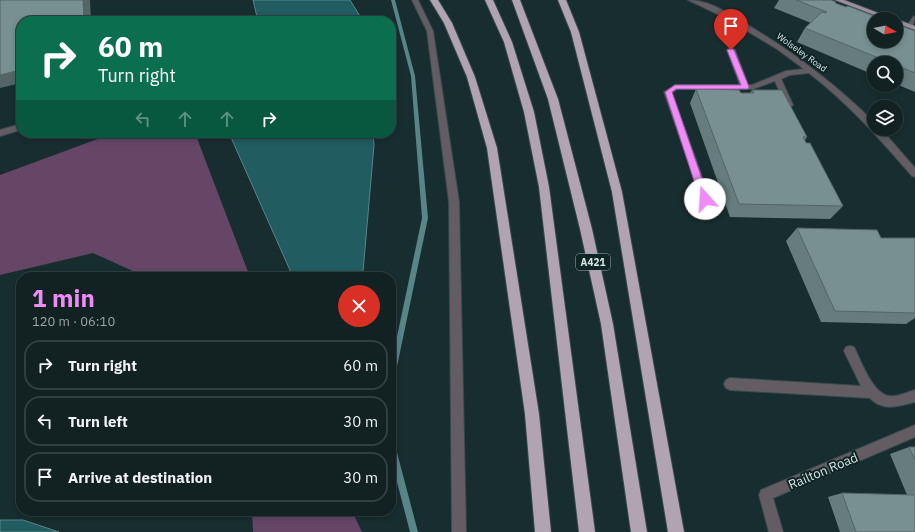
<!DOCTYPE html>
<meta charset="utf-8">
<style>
body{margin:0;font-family:"IBM Plex Sans",sans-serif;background:#1b2a2b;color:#f1f3f6;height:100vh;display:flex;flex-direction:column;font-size:15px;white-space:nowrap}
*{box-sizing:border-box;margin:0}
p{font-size:13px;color:#9ca4a6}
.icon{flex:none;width:22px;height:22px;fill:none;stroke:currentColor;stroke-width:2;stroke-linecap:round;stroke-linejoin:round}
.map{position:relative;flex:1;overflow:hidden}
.panel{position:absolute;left:16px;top:272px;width:380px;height:244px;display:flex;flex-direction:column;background:#122223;border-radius:16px;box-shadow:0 2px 6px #0003,0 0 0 1px #313f41}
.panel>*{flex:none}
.hud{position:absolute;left:16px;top:16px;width:380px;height:122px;border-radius:16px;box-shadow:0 2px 6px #0003,0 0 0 1px #313f41;background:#0b6e4f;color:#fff;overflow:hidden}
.needle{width:26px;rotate:100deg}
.controls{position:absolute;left:867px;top:12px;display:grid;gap:8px}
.controls a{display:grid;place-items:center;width:36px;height:36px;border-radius:50%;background:#122223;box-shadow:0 2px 6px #0003,0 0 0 1px #313f41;font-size:20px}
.pin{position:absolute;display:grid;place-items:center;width:34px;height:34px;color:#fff;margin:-41px -17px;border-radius:50% 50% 50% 0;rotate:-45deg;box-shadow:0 0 4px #0007}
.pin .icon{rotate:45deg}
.me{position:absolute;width:44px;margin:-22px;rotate:341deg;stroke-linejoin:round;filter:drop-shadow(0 0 3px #0008)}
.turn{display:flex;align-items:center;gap:14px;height:84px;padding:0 16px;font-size:18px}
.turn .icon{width:52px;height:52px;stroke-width:2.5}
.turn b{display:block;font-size:28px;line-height:34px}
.lanes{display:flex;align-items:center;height:38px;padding:0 16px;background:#0003;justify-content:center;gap:20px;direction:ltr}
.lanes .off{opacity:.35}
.round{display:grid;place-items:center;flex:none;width:42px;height:42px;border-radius:21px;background:#1b2a2b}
.summary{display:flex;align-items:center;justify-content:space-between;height:68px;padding:0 16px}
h1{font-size:24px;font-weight:800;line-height:30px;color:#ef8bf7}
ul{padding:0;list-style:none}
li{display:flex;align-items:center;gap:12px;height:50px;margin:0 8px 6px;padding:0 8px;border:2px solid #313f41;border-radius:16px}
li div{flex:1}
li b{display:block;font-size:15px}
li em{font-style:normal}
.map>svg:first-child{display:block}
</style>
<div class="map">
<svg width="915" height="532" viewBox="0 0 915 532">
<rect width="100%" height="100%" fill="#182d2f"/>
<path fill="#654667" d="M114 133H195L250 277H146L93 253 0 275V175Z
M252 511H352L362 532H253Z"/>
<path fill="#205c60" stroke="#578588" d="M253 0H350L363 21H258Z
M229 133H373L374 145 363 272 350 277H293Z
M0 520H23L59 532H0Z"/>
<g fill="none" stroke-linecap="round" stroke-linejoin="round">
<path fill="#578588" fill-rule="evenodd" d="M391 0H395L415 76 428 218 394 381 393 383 391 384V365L422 218 411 76Z
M391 441 394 442 395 445 418 532H410L391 459Z"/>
<defs>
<path id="minor" d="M412 0H418L433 31 459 202 466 532H452L449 202 427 31Z
M688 0C708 0 724 11 741 21 791 50 833 82 874 122V129H881L915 168V177L912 176C879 138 849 104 809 73L790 75 781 79 793 105 789 108 785 105 775 81 753 89H677L672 93 710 199 705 202 702 201 664 92 675 85H740L727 50 731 48 735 50 748 85H752L786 71 804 69 777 49 724 17Z
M915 16 913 26 908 27 907 26 913 17Z
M17 125 21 128 20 130 0 136V130Z
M850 346 854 347C861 361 873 395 890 396 899 397 907 392 915 390V402C898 406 883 412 870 398L730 390 726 388 724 384 726 380 730 378 861 386 844 351 846 347Z
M915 425V437L773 498 783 532H769L759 495 761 490Z"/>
<path id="major" d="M835 0H844L894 19H885Z
M896 19 915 26V30L896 23Z"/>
<path id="highway" d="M430 0H438L452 23 475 77 497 148 539 414 551 532H535L525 414 487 148 467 77 444 23Z
M485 0H493L512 42 534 112 549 187 595 532H579L539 187 524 112 504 42Z
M512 0H520L558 99 592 229 613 324 647 532H631L601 324 580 229 548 99Z
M558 0H566L579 32 622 192 684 532H668L612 192 571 32Z"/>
</defs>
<use href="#minor" stroke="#374a4c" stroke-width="2"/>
<use href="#major" stroke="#374a4c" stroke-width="2"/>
<use href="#highway" stroke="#374a4c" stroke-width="2"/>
<use href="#minor" fill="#635d63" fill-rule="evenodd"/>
<use href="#major" fill="#9c8f9c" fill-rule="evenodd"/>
<use href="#highway" fill="#b2a3b3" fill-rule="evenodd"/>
</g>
<path fill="#677c7d" d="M779 0H831L835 3 915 31V92L896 84V63H874V75L797 42 805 28 811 23 774 8Z
M696 89 741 93H750L752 90 807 137 805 140 843 206 830 219 730 217 690 103Z
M797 228 881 238H915V318L906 324 821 322 786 241Z
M909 447H915V532H840L828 497 842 493 907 495 890 454Z"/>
<path fill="#546566" d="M83 0H90L91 21H84Z
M21 70V83L0 88V75Z"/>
<path fill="#789091" stroke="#546566" d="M0 0H83L84 21H21V70L0 75Z
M796 0H831L836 2 835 3 846 7 848 6 882 19H874V41H896V24L915 31V73L896 65V63H891L805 28 822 12 825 13 827 12Z
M696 89 739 90 741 93H754L752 90H782L807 137H803L806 143H810L843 206 739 204Z
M797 228 877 230 881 238H915V313L835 311Z
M909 447H915V460Z
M842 493 915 495V532H856Z"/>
<path fill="#ef8bf7" stroke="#9b5aa1" d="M731 48 734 50 749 87 748 89H676L672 92 709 199 705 203 700 199 665 92 675 85H741L727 50Z"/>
<g text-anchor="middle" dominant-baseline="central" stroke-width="4" stroke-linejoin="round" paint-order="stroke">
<g font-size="9" fill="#d8e5e5" stroke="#0e2425">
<text transform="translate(802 52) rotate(36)">Wolseley Road</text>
</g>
<rect fill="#0e2425" stroke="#9babab" stroke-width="1" x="576" y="254" width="34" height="16" rx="3"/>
<g font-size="10" font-weight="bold" fill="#d8e5e5">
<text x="593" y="262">A421</text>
</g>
<g font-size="13" fill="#d8e5e5" stroke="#0e2425">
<text transform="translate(823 471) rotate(-23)">Railton Road</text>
</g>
</g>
</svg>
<div class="controls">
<a><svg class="needle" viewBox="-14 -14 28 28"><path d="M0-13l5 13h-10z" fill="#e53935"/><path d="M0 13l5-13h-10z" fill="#9ca4a6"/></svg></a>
<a><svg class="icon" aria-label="search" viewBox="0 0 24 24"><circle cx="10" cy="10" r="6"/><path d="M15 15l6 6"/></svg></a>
<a><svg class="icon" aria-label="layers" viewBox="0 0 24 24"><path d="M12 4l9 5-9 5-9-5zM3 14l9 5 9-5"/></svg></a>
</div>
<div class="pin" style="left:731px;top:50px;background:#d93025"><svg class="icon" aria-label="arrive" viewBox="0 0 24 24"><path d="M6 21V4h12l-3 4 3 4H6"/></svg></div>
<svg class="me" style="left:705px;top:199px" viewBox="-20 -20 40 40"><circle r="19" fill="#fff"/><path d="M0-13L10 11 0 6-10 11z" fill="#ef8bf7"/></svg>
<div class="hud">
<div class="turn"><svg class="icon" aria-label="right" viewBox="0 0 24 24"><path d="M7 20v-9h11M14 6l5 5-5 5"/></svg><div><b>60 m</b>Turn right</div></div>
<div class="lanes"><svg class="icon off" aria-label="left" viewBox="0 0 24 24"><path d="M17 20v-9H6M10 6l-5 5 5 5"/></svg><svg class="icon off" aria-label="ahead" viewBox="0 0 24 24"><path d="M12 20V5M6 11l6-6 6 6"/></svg><svg class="icon off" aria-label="ahead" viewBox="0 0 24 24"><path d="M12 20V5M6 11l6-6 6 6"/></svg><svg class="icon" aria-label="right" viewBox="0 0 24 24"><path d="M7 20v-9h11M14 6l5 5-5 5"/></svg></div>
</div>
<section class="panel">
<div class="summary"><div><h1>1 min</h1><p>120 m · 06:10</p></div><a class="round" style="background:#d93025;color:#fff"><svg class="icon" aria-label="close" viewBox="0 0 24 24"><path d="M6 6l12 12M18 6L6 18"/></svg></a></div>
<ul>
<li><svg class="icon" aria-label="right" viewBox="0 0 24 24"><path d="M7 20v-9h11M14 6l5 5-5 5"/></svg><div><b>Turn right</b></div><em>60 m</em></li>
<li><svg class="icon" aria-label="left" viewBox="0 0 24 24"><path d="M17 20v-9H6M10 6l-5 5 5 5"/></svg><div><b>Turn left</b></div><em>30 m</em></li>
<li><svg class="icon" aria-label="arrive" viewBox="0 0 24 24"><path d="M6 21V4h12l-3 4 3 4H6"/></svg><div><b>Arrive at destination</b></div><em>30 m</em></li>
</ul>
</section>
</div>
